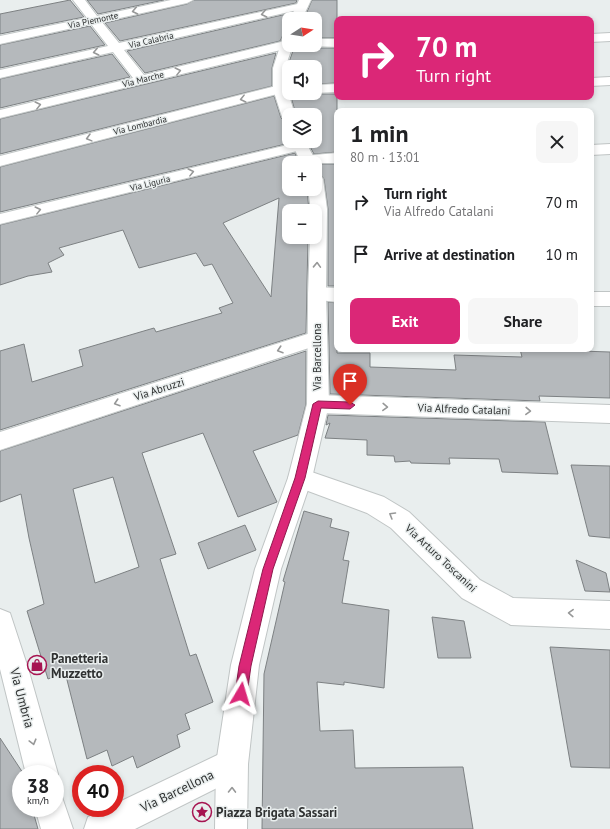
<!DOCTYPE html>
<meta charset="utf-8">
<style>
body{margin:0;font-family:"PT Sans",sans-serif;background:#f6f6f6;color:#202124;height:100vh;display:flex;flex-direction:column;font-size:15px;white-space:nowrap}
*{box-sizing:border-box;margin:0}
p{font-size:13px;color:#757577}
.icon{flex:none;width:22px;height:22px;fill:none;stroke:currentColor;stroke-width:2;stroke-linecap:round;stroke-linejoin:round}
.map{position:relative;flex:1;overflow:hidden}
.side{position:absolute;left:334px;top:108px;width:260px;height:244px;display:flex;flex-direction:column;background:#fff;border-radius:8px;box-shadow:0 2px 6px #0003}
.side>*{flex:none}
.banner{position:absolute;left:334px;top:16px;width:260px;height:84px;border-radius:8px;box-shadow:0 2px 6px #0003;background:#db2777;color:#fff;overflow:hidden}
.needle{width:26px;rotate:78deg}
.tools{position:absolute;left:282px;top:12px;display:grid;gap:8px}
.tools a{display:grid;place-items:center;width:40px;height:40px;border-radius:8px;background:#fff;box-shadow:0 2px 6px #0003;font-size:20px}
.speed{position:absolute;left:12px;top:765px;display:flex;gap:8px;font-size:20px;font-weight:700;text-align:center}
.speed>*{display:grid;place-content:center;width:52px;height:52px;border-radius:50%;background:#fff;box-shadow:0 2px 6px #0003;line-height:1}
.speed small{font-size:10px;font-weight:400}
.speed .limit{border:6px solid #d22;background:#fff;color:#111}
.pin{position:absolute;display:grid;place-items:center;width:34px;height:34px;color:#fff;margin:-41px -17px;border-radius:50% 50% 50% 0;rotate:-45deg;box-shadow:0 0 4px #0007}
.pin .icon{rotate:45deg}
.me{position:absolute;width:44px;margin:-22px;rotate:7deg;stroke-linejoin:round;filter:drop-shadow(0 0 3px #0008)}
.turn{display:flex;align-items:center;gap:14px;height:84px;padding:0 16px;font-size:18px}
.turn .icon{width:52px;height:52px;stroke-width:2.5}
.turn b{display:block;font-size:28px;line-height:34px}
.round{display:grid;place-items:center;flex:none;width:42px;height:42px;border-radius:8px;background:#f6f6f6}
.head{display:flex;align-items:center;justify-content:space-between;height:68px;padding:0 16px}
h1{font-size:24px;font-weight:600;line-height:30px}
.action{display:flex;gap:8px;margin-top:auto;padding:8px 16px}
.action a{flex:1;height:46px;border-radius:8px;background:#db2777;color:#fff;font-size:16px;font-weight:600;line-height:46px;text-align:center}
.action a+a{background:#f6f6f6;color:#202124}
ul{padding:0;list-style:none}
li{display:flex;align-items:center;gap:12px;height:52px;padding:0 16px}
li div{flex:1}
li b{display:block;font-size:15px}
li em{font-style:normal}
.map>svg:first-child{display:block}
</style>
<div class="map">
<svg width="610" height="829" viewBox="0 0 610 829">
<rect width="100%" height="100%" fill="#e9eeee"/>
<path fill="#b5b9bc" stroke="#7d8183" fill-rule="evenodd" d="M70 0 84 17 0 34V14Z
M87 0H164L98 14Z
M194 0H297L296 3 120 41 105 23 187 4Z
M312 0H337V38H315V19H304Z
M291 13 289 18V32L284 33 280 41 145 73 127 51Z
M90 26 105 45 0 68V45Z
M295 45H310L311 48H337V83L315 84V67H289V90L287 68Z
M276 53 272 68V86L0 154V119Z
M112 54 130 77 0 108V79Z
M290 93H314L315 94H337V152L314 154 307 141H315V115H296Z
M274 96 281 118 284 121 289 122 290 143 0 212V167Z
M295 153 299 163H289V189H307L309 211H289V237H308L306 333 0 430V351L24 344 32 382 83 366 79 350 154 328 156 332 222 313 219 308 233 303 212 264 204 266 196 253 139 268 123 230 59 248 64 255 48 263 52 272 28 276 0 285V225ZM279 198 271 297 223 223Z
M318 164H337V286H328V209L324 179 321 175 315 173V166Z
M328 302 337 303V353H370V367L456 370 454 355 522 357 520 349 610 352V398L539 396 540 401 330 394Z
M306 351V404L298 435 253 451 277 502 238 517 203 433 142 453 176 554 160 559 190 656 196 654 213 702 185 714 190 729 177 735 180 747 137 768 133 756 112 766 107 750 87 759 65 672 48 679 27 611 44 604 29 538 21 494 0 502V451ZM113 477 139 567 95 583 73 489Z
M328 415 545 422 558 474 502 472 499 459 449 458 450 464 411 463 410 461 395 462 394 456 367 455V440L325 438 330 423 326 425Z
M571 465 610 466V538L589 536Z
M304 511 332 519 330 527 349 532 343 560 349 561 342 603 389 610 384 688 344 682V685L317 682 320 731 353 730 355 768 463 767 473 829H262L264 674 285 582 283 581Z
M245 525 256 550 208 569 198 543Z
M576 560 606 573 610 592 585 591Z
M432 617 464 621 471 658H438Z
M550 647 610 650V768L571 767Z
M0 738 23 773V774H21V808H32L38 829H0Z"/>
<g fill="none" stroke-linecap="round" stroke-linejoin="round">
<defs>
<path id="street" d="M73 0H85L97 16 171 0H193L187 3 102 22 119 43 302 3 306 4 308 6 306 8 302 9 124 50 144 75 289 40V45H294L293 47 0 118V110L133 78 113 52 0 78V70L108 46 91 24 0 44V36L87 18Z
M610 33V41L591 42V34Z
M315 39H337V47L311 46 315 45Z
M280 85 285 86 287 89 285 92 0 166V156Z
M300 142 305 143 307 146 305 149 0 224V214Z
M610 144V154L591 155V145Z
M337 153V163H305L302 162 299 159 302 156Z
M317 287 337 288V302L310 299 308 294 310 289Z
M591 292H610V306H591Z
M317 331 324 333 327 338 324 343 0 450V432Z
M318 395 610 405V423L318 413 310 410 307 404 310 398Z
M300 468 384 497 409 512 480 580 513 598 610 601V629L511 625 462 598 391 528 367 513 292 485 288 478 292 471Z
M0 609 10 613 28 668 58 774 55 781V774H26L0 669Z
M232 748 243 753 248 764 243 775 135 829H84L88 817 108 808H115V804Z
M55 794 62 797 73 829H41L35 808H55Z"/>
<path id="secondary" d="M299 0H311L302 19H290Z
M289 33V45H293L285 68 287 89 295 115H289V121L284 120 282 117 273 89V68L283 37 285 34Z
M610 77V85L591 86V78Z
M337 84V92L315 93V85Z
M291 141H305L317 163 315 165V163H301Z
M315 174 321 176 323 179 327 209 326 294 329 404 312 478 281 569 259 665 248 764 247 829H215L216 764 231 665 255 569 288 478 307 404 308 294 310 237H315V211H311L308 189H315Z"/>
</defs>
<use href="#street" stroke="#c0c5c5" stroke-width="2"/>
<use href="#secondary" stroke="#c0c5c5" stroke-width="2"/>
<use href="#street" fill="#fff" fill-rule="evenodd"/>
<use href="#secondary" fill="#fff" fill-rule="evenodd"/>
</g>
<defs><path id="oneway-chevron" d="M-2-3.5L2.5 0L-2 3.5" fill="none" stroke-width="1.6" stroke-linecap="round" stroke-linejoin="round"/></defs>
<g stroke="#979898">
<use href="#oneway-chevron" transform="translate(135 11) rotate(168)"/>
<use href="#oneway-chevron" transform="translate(264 14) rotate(167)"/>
<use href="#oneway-chevron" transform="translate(96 52) rotate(167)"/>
<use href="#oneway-chevron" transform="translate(178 71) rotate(-14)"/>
<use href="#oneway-chevron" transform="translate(243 99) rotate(166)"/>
<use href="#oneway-chevron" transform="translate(38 105) rotate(-14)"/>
<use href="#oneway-chevron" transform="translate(89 138) rotate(165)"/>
<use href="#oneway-chevron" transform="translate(191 172) rotate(-14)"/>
<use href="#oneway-chevron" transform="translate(38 210) rotate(-14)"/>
<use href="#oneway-chevron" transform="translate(317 265) rotate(-88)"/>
<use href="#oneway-chevron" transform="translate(280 350) rotate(162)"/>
<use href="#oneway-chevron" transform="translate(117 403) rotate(162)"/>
<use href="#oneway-chevron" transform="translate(385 407) rotate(2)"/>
<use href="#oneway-chevron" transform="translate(528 411) rotate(2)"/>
<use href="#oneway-chevron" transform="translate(392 515) rotate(-149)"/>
<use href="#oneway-chevron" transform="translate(571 613) rotate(-178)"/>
<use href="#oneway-chevron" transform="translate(33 742) rotate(75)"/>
<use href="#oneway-chevron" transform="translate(232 790) rotate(-89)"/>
</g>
<path fill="#db2777" stroke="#8e194d" d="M318 401 350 402 355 405 350 409 321 408 305 478 273 569 251 666 247 694 245 698 241 700 237 698 235 694 239 666 263 569 295 478 313 404Z"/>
<defs>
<symbol id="shop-ring" viewBox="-11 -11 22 22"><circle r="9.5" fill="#e9eeee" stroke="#a61451" stroke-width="1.5"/><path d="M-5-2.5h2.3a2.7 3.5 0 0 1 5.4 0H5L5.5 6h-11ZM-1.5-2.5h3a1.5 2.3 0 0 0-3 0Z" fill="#a61451"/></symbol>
<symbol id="sight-ring" viewBox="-11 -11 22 22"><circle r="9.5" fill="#e9eeee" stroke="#a61451" stroke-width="1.5"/><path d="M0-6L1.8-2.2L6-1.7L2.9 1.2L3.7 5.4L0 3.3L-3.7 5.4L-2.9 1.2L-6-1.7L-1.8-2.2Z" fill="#a61451"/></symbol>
</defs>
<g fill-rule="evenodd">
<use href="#shop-ring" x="26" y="654" width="22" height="22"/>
<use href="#sight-ring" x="191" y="801" width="22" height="22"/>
</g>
<g text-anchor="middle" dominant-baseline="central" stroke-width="3" stroke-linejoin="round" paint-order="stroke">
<g font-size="9" fill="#2f3131" stroke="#e9eeee">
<text transform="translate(93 20) rotate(-12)">Via Piemonte</text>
<text transform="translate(151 40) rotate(-13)">Via Calabria</text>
<text transform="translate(143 79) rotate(-14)">Via Marche</text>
<text transform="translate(140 125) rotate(-14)">Via Lombardia</text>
<text transform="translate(150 183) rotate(-14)">Via Liguria</text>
</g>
<g font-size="11" fill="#2f3131" stroke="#e9eeee">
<text transform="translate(317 357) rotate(-90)">Via Barcellona</text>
<text transform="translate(159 389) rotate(-18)">Via Abruzzi</text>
<text transform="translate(464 409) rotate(2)">Via Alfredo Catalani</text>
<text transform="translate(441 558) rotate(43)">Via Arturo Toscanini</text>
</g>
<g font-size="13" font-weight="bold" fill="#2f3131" stroke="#e9eeee" text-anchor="start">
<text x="51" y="658">Panetteria<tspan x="51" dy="15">Muzzetto</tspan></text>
<text x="216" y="812">Piazza Brigata Sassari</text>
</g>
<g font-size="13" fill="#2f3131" stroke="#e9eeee">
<text transform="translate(22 698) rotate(75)">Via Umbria</text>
<text transform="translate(177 791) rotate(-26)">Via Barcellona</text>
</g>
</g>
</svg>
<div class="tools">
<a><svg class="needle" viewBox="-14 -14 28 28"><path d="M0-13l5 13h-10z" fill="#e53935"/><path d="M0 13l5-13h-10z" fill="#757577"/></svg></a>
<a><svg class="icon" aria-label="sound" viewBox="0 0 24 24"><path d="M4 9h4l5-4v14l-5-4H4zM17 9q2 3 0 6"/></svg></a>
<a><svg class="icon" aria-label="layers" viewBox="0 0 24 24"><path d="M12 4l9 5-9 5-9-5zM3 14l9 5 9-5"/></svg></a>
<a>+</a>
<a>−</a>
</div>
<div class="speed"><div>38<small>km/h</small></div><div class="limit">40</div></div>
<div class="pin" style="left:350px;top:405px;background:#d93025"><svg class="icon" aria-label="arrive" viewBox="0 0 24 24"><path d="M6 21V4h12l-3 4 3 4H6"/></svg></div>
<svg class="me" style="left:241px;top:694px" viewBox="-20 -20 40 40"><path d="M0-17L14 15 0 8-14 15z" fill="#db2777" stroke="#fff" stroke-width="4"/></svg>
<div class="banner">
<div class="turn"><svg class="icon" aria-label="right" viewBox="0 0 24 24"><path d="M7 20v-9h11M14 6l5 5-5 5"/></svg><div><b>70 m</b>Turn right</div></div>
</div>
<section class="side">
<div class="head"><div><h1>1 min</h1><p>80 m · 13:01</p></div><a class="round"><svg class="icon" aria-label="close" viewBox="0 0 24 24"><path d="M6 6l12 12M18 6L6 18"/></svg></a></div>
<ul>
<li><svg class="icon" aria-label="right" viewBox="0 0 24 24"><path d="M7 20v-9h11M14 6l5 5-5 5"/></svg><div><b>Turn right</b><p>Via Alfredo Catalani</p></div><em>70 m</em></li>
<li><svg class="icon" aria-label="arrive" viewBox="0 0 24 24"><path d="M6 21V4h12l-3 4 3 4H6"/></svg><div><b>Arrive at destination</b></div><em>10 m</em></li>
</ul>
<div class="action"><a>Exit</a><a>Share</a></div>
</section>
</div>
